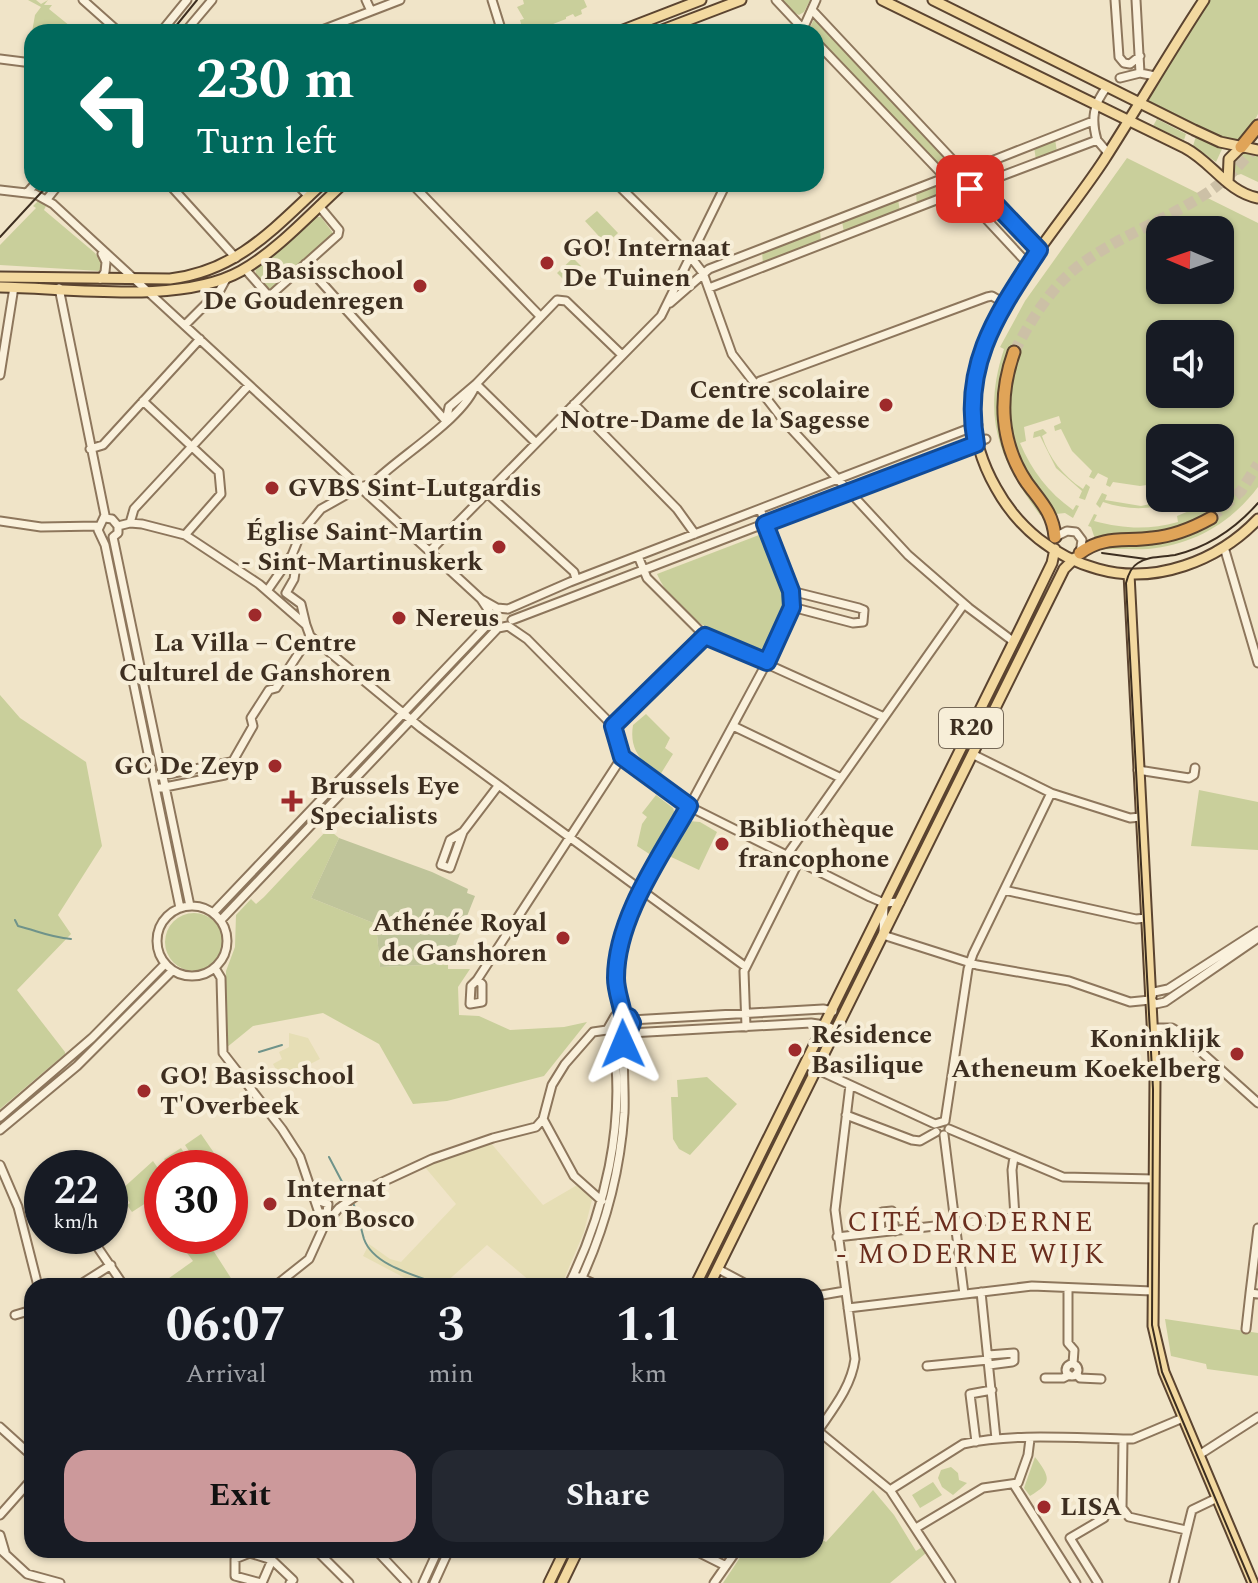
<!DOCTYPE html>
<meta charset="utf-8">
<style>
body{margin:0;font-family:Spectral,serif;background:#242831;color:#f1f3f6;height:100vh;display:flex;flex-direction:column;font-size:30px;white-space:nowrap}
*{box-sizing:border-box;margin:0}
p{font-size:26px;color:#9ea1a6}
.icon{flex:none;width:44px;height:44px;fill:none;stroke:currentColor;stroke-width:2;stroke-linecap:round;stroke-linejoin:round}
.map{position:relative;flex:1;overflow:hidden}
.sheet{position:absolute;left:24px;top:1278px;width:800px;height:280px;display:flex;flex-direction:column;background:#171b24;border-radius:24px;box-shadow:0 2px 6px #0004}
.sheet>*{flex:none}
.banner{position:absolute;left:24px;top:24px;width:800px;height:168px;border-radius:24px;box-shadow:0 2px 6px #0004;background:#00695c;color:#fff;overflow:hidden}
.needle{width:52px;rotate:272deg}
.controls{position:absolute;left:1146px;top:216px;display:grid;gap:16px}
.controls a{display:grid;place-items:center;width:88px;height:88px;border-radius:16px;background:#171b24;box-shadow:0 2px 6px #0004;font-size:40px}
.speed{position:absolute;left:24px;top:1150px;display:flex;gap:16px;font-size:40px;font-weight:700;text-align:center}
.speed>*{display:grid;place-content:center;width:104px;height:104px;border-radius:50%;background:#171b24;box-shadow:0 2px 6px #0004;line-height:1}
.speed small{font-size:20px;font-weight:400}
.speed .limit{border:12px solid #d22;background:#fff;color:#111}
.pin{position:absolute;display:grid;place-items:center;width:68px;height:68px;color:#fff;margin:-34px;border-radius:16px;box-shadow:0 4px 12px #0006}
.me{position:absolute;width:88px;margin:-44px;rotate:359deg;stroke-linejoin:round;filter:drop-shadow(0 0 6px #0008)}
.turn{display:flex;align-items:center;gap:28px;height:168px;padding:0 40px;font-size:36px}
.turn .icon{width:104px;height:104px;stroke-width:2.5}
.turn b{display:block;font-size:56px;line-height:68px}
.eta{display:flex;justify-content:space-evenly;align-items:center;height:136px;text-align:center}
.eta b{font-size:48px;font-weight:700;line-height:56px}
.button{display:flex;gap:16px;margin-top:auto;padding:16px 40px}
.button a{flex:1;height:92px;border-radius:24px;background:#cc999b;color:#111;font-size:32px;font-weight:700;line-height:92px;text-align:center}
.button a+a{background:#242831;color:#f1f3f6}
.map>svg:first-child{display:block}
</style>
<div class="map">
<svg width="1258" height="1583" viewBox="0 0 1258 1583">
<rect width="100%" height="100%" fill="#f0e4c8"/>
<path fill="#e6deb5" d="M289 1033 308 1038 320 1059 281 1079 273 1064 282 1059 279 1052 289 1047Z
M490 1142 543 1205 579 1184 593 1196 584 1232 561 1286H536L487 1245 442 1286H420L363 1256 369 1244 390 1259 401 1262 456 1204 424 1166Z"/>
<path fill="#c9cf9b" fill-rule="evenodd" d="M28 0H36L41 4 48 0 44 5H52L49 9 70 26 67 30 70 32H32L35 15 41 7Z
M523 0H584L587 7 581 10 582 14 575 17 573 14 566 17V19L548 26 544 24 534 29 535 32H528L526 26 522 27 520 20 524 19 517 7 524 4Z
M781 0H810L804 12 799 15 793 12Z
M1209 0H1258V114L1249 131 1236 141 1220 137 1149 101 1157 79 1184 43Z
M814 19 815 20 956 167 944 172 816 38V32L809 30Z
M1157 119 1186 134 1184 140 1153 126Z
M1196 136 1223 147 1216 162 1193 146Z
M1055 139 1057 152 1036 160 1034 147Z
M1248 153 1258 156V182L1241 174 1234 176V161L1240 155Z
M1127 158 1258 223V487C1231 523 1193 545 1148 549 1131 550 1115 548 1098 550V547L1169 531C1145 535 1119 532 1095 539L1091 527 1088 526 1094 514 1097 515 1094 521C1124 529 1149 530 1178 522L1177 516 1189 511 1186 498H1220V438H1160V483L1140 486 1113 482 1110 487 1106 485 1108 478 1098 473 1094 479 1089 477 1092 471 1072 451 1061 429 1055 431 1054 426 1061 423 1059 416 1024 427 1026 441 1020 443C1032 471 1048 492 1073 510L1076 505 1079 506 1073 518 1065 513 1056 514 1049 501 1025 470 1000 419 1046 516 1040 515C998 458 982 417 1004 349L1000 347 1025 301ZM1160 230H1220V290H1160ZM1160 334H1220V394H1160Z
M941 183 949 193 917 205 916 193Z
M898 199 900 212 844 233 842 221Z
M38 201 46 206 44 210 95 253 102 264 100 271 0 265V245L36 208 33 206Z
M597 211 618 233 606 244 585 221Z
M314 217H321L333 233 272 288H268L256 274 255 267Z
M820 230 821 242 763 264 762 252Z
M573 258 581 266 565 281 557 273Z
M1043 429 1047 433 1042 436C1049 458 1063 476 1083 489L1086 484 1090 487 1085 500 1079 498 1082 491 1056 468 1040 436 1033 438 1034 432Z
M1102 493 1107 495 1105 500 1141 506 1177 498 1179 505 1174 508 1172 503C1149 510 1126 510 1103 502L1100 508 1096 504Z
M759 535 765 538C780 578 793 593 774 634 770 642 768 650 761 655 724 642 672 611 657 574Z
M0 695 20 718 86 762 102 846 58 915 71 934 17 990 65 1052V1054L0 1109Z
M646 714 670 738 665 748 673 754 660 775C641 762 629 750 633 725Z
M394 726 398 730 323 805 328 796Z
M1199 790 1258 802V850L1191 846Z
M656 795 673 808 675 814 654 857 637 846 642 824 647 817 642 813Z
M304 821 307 825 227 908 224 905Z
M689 821 700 822 717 832 699 870 669 856Z
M328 829 339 838 311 898 376 924 380 967 448 964V969H470L458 987 459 1015 479 1016 510 1030 564 1027 587 1022 544 1076 447 1101 413 1104 379 1044 323 1013 253 1026 226 1048V971L235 947 236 915 251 899 256 904 264 897Z
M165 942a29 29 0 1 1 58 0a29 29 0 1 1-58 0Z
M707 1077 737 1104 690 1155 679 1149 673 1139 671 1097H678L677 1080Z
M201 1134 221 1163 213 1168H200L185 1145Z
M181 1148 194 1168H170L164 1159Z
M153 1161 162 1174V1218L149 1201 132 1212 127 1205 130 1203 121 1190Z
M174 1236H204L236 1286H158L193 1261Z
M1165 1319 1258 1333V1376L1207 1369 1206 1364 1171 1356Z
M1035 1457C1051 1478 1052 1483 1030 1496L1024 1488Z
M951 1467 958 1473 959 1480 967 1483 953 1495 942 1487 938 1478 941 1470Z
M933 1482 942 1495 920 1508 912 1495Z
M873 1490 894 1515 916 1551 922 1547 926 1553 890 1583H723L745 1550H816V1536L826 1542Z"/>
<path fill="#bfc49a" d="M339 838 432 872 468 889 467 893 475 896 448 964 380 967 376 924 311 898Z"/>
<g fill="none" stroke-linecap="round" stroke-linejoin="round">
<path stroke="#6f938a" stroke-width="2" d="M15 920 18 926C38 931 49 937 71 939
M259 1052 282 1045
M329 1157 349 1195
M353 1203C359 1215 360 1226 364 1239 374 1267 419 1276 444 1286"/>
<path stroke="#ccc0a6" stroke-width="11" stroke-dasharray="11 5.5" stroke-linecap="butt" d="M1014 352C1030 322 1049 290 1076 268 1117 236 1167 220 1210 191 1228 178 1244 161 1258 143
M1211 518 1241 491 1258 464"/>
<defs>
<path id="minor" d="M83 0 119 32
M366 0 371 11
M492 0 502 32
M776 0 806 32
M1115 0 1119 57 1124 63 1130 64 1140 56
M1136 0 1140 73 1155 76
M812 10 962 170
M802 31 816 0
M161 32 187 0
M185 32 212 0
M317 32 400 0
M816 42 941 173 951 178
M0 59 32 63
M1120 78 1140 73
M1097 140C1091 120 1093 104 1107 87
M951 182a11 11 0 1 1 22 0a11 11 0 1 1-22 0Z
M966 171 1093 121
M973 182 983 183 1097 140 1108 153
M169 184 236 258
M297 184 309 197
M412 184 539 315
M617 184 690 256 703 273 732 354 784 421 908 555 969 608 1014 642
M973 185 980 188 1039 250
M0 190 35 194 53 204 481 599 497 608 508 609
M27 193 35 184
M962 193 1029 265
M47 199 59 184
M305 264 446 421
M245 269 267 294H272L338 235 339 230 319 206
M100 279 105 272 106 262 102 254
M59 288 105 515 98 530 105 545 180 908
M709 288 957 192
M670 303 709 269 939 180H951
M185 325 220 290 226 279
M0 375 14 287
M476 384 536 443
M755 386 760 381 987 297 992 296 1004 303
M143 401 219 472 221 494 185 535
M574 404 677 509 695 534
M446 421 449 407 476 384 557 300 566 301 622 355
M90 449 103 445 200 339
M487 493 574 572 576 579
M105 518 112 519 118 526V533L113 537 190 906
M0 521 41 527 98 526
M130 523 134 509 249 385
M118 526 130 523 142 524 185 535 259 584 306 625 310 636 421 728 746 967
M1055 537 1067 531 1076 532 1082 540 1080 553
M1224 547 1258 663
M430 551 661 316 726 184
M292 555 297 559 294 579 286 593 301 604 306 625
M638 556 647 578 705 636 884 717
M267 591 292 555 301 533 321 509 360 487 372 484C398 457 465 418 476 384
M791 591 859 608 864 610 863 622 853 623 792 607
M481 599 491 614V622
M508 609 570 582 978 425
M512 620 986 439
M498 628 508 626 527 639 613 726 622 757 633 767 682 803 870 897 884 903 900 902
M613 726 705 636
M733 726 841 778
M972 754 1051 793 1130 818 1141 817
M1138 770 1189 778 1194 775 1195 768
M158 776 231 762
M160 788 225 775 253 726 251 718 269 690 276 688 310 636
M463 832 450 868 441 865 450 840 463 832 498 786
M787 855 964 604
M1004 890 1136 919 1147 918
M884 905 883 935 977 965 1069 981 1130 1002 1150 1000
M157 941a35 35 0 1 1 70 0a35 35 0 1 1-70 0Z
M213 913 491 621
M221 920 498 628
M215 968 221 978 223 1053 282 1129 300 1157 319 1213H327L328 1204 314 1199
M477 980 622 757
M477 980 482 984V1002L470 1004 471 986Z
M1151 998 1154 992 1168 989 1258 931
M1150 1000 1156 1004 1165 1002 1258 938
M631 1020 623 1015 616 979 620 946 626 924 767 662 792 607 791 591 760 509
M631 1020 823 1009 833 1011
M746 1027 744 971 799 861
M1157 1028H1172L1179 1032 1258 1103
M607 1030 615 1016 623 1015
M630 1033 811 1023 825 1025 835 1030
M805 1064 935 1124 945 1121
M846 1115 912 1140 920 1141 936 1132
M0 1117 92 1038 165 964
M543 1119 574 1176 602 1201
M945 1121 968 969 973 954 1051 793
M949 1129 1063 1177 1154 1179
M0 1130 77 1066 172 971
M944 1135 964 1294
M0 1165 18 1207 38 1286
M1258 1228 1250 1293 1258 1294
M881 1232 880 1216 882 1212 892 1211 895 1231
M90 1236 124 1286
M837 1237 1015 1217 1012 1170 1014 1157
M718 1269 750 1286
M579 1277 599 1286
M78 1286 111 1265
M275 1286 309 1259 324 1226 339 1208 363 1191 432 1159 493 1138 536 1127 543 1119 552 1085 565 1064 593 1032 607 1030
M568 1286C605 1212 626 1123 613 1040
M578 1286C604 1232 620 1173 624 1113 625 1088 622 1064 624 1039
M1068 1288V1343L1074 1350 1073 1364
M981 1292 996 1439
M816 1296 845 1291
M848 1308 1032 1286 1152 1291
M15 1315 32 1310
M1246 1329 1250 1293
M988 1355 1014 1353V1361L1012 1362 989 1365
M1066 1370a6 6 0 1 1 12 0a6 6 0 1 1-12 0Z
M927 1366 988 1360
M1076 1374 1080 1378 1101 1379
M1045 1378H1063L1069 1375
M1183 1418 1133 1439H1123L1122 1508 1129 1517 1186 1530
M0 1427 32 1456
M817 1430 890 1490 951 1583
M816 1434C832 1410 851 1388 855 1359L835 1210 850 1085
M976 1442 970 1394 992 1390
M1199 1455 1258 1417
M1014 1485 1076 1583
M890 1490 963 1444C1014 1433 1071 1438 1123 1439
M0 1515 32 1479
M916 1528 983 1488 1018 1483 1028 1455 1030 1439
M0 1535 5 1552
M0 1549 27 1574 60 1583
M316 1550 349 1583
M376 1550 407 1583
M694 1550 726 1566
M261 1583 235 1576V1559L250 1553 272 1560 293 1580 290 1583
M262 1583 272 1560
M423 1583 438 1550
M434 1583 449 1550
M714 1583 737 1550
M1098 1583 1070 1538 1104 1518
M1174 1583 1192 1510 1217 1498"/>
<path id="major" d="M882 0 1185 148C1212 162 1227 192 1258 198
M933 0 1194 130 1220 142 1258 150
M1204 0C1169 53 1138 107 1104 160 1039 259 924 362 996 488 1018 528 1054 557 1098 569 1155 585 1218 561 1258 519
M618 32 701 0
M657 32 741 0
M1228 183 1229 159 1241 147
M0 277 170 279C238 271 275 227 322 184
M0 287C70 288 180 305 241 271 277 251 312 212 343 184
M1129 574 1155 1080 1153 1326 1164 1372 1253 1583
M695 1286 1020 629 1052 563 1055 549
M709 1286 1064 569 1075 558
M549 1583 565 1550
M562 1583 578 1550"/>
<path id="highway" d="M1241 147 1258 126
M1014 352C998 397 1000 443 1027 483 1041 502 1053 513 1055 537
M1080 553C1104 535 1125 542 1152 538 1174 536 1193 528 1211 518"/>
</defs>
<use href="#minor" stroke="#8d765c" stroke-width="11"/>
<use href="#major" stroke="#5b4430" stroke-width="13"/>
<use href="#highway" stroke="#5b4430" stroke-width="15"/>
<use href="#minor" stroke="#faf1dc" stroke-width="7"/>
<use href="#major" stroke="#f3d9a0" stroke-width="9"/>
<use href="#highway" stroke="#e0a458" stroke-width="11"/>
<path stroke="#3d2e20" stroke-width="2" d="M171 32 197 0
M0 237 49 184
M1102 553 1146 559
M1251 1583 1162 1372 1152 1325 1153 1089 1126 583C1128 575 1131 567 1138 563 1148 556 1163 557 1175 555 1208 547 1236 528 1258 503"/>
</g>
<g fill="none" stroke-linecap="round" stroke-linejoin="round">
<defs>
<path id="route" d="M623 1044 632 1023 629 1017 623 1015C621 1002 616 991 616 978 616 918 661 856 689 806L622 757 613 726 705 636 767 662 792 607 791 591 765 524 976 444C961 364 998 313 1039 250L980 188 972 185 970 189"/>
</defs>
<use href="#route" stroke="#114b97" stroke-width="20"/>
<use href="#route" stroke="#1a73e8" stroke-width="14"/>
</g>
<g fill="#9e2a2b" stroke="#f7eed8" stroke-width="3">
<circle cx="547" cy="263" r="8"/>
<circle cx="420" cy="286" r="8"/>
<circle cx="886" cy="405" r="8"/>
<circle cx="272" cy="488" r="8"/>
<circle cx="499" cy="547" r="8"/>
<circle cx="255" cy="615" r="8"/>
<circle cx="399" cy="618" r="8"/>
<circle cx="275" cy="766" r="8"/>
<path d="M288 789h8v8h8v8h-8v8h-8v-8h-8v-8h8z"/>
<circle cx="722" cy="844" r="8"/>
<circle cx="563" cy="938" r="8"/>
<circle cx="795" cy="1050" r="8"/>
<circle cx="1237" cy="1054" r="8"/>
<circle cx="144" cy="1091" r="8"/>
<circle cx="270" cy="1204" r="8"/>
<circle cx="1044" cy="1507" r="8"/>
</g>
<g text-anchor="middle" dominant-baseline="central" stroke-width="8" stroke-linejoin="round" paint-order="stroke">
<rect fill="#f7eed8" stroke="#756857" stroke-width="2" x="939" y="708" width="64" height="40" rx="6"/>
<g font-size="24" font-weight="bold" fill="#3d2e20">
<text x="971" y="728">R20</text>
</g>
<g font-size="26" font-weight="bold" fill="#3d2e20" stroke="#f7eed8" text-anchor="start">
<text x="563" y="248">GO! Internaat<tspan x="563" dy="30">De Tuinen</tspan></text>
<text x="404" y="271" text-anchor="end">Basisschool<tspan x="404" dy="30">De Goudenregen</tspan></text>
<text x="870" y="390" text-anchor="end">Centre scolaire<tspan x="870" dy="30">Notre-Dame de la Sagesse</tspan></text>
<text x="288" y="488">GVBS Sint-Lutgardis</text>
<text x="483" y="532" text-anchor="end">Église Saint-Martin<tspan x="483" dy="30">- Sint-Martinuskerk</tspan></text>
<text x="415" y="618">Nereus</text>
<text x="255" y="643" text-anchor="middle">La Villa – Centre<tspan x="255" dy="30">Culturel de Ganshoren</tspan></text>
<text x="259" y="766" text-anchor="end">GC De Zeyp</text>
<text x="310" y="786">Brussels Eye<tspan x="310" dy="30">Specialists</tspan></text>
<text x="738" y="829">Bibliothèque<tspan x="738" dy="30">francophone</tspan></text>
<text x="547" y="923" text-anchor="end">Athénée Royal<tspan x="547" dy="30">de Ganshoren</tspan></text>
<text x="811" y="1035">Résidence<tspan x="811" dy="30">Basilique</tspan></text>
<text x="1221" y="1039" text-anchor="end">Koninklijk<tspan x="1221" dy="30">Atheneum Koekelberg</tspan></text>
<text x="160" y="1076">GO! Basisschool<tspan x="160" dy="30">T'Overbeek</tspan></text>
<text x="286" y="1189">Internat<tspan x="286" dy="30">Don Bosco</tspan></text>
<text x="1060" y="1507">LISA</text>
</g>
<g font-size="28" letter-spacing="2" fill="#6b2e1e" stroke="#f7eed8">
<text x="971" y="1222">CITÉ MODERNE<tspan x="971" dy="32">- MODERNE WIJK</tspan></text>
</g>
</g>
</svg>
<div class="controls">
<a><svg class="needle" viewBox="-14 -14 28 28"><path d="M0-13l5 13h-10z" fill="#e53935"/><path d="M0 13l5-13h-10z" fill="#9ea1a6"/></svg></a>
<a><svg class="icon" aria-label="sound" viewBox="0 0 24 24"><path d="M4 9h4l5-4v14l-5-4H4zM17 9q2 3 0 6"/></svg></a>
<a><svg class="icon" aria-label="layers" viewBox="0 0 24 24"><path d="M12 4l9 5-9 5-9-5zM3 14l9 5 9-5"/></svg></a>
</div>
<div class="speed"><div>22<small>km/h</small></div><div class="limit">30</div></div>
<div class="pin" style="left:970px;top:189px;background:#d93025"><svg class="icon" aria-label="arrive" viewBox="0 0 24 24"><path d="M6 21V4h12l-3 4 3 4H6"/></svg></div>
<svg class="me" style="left:623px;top:1044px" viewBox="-20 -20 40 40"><path d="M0-17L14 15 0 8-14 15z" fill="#1a73e8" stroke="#fff" stroke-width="4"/></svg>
<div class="banner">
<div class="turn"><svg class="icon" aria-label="left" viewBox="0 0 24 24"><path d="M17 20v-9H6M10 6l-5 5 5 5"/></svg><div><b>230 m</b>Turn left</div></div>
</div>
<section class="sheet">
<div class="eta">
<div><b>06:07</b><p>Arrival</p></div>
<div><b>3</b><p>min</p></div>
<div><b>1.1</b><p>km</p></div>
</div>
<div class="button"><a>Exit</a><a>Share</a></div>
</section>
</div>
